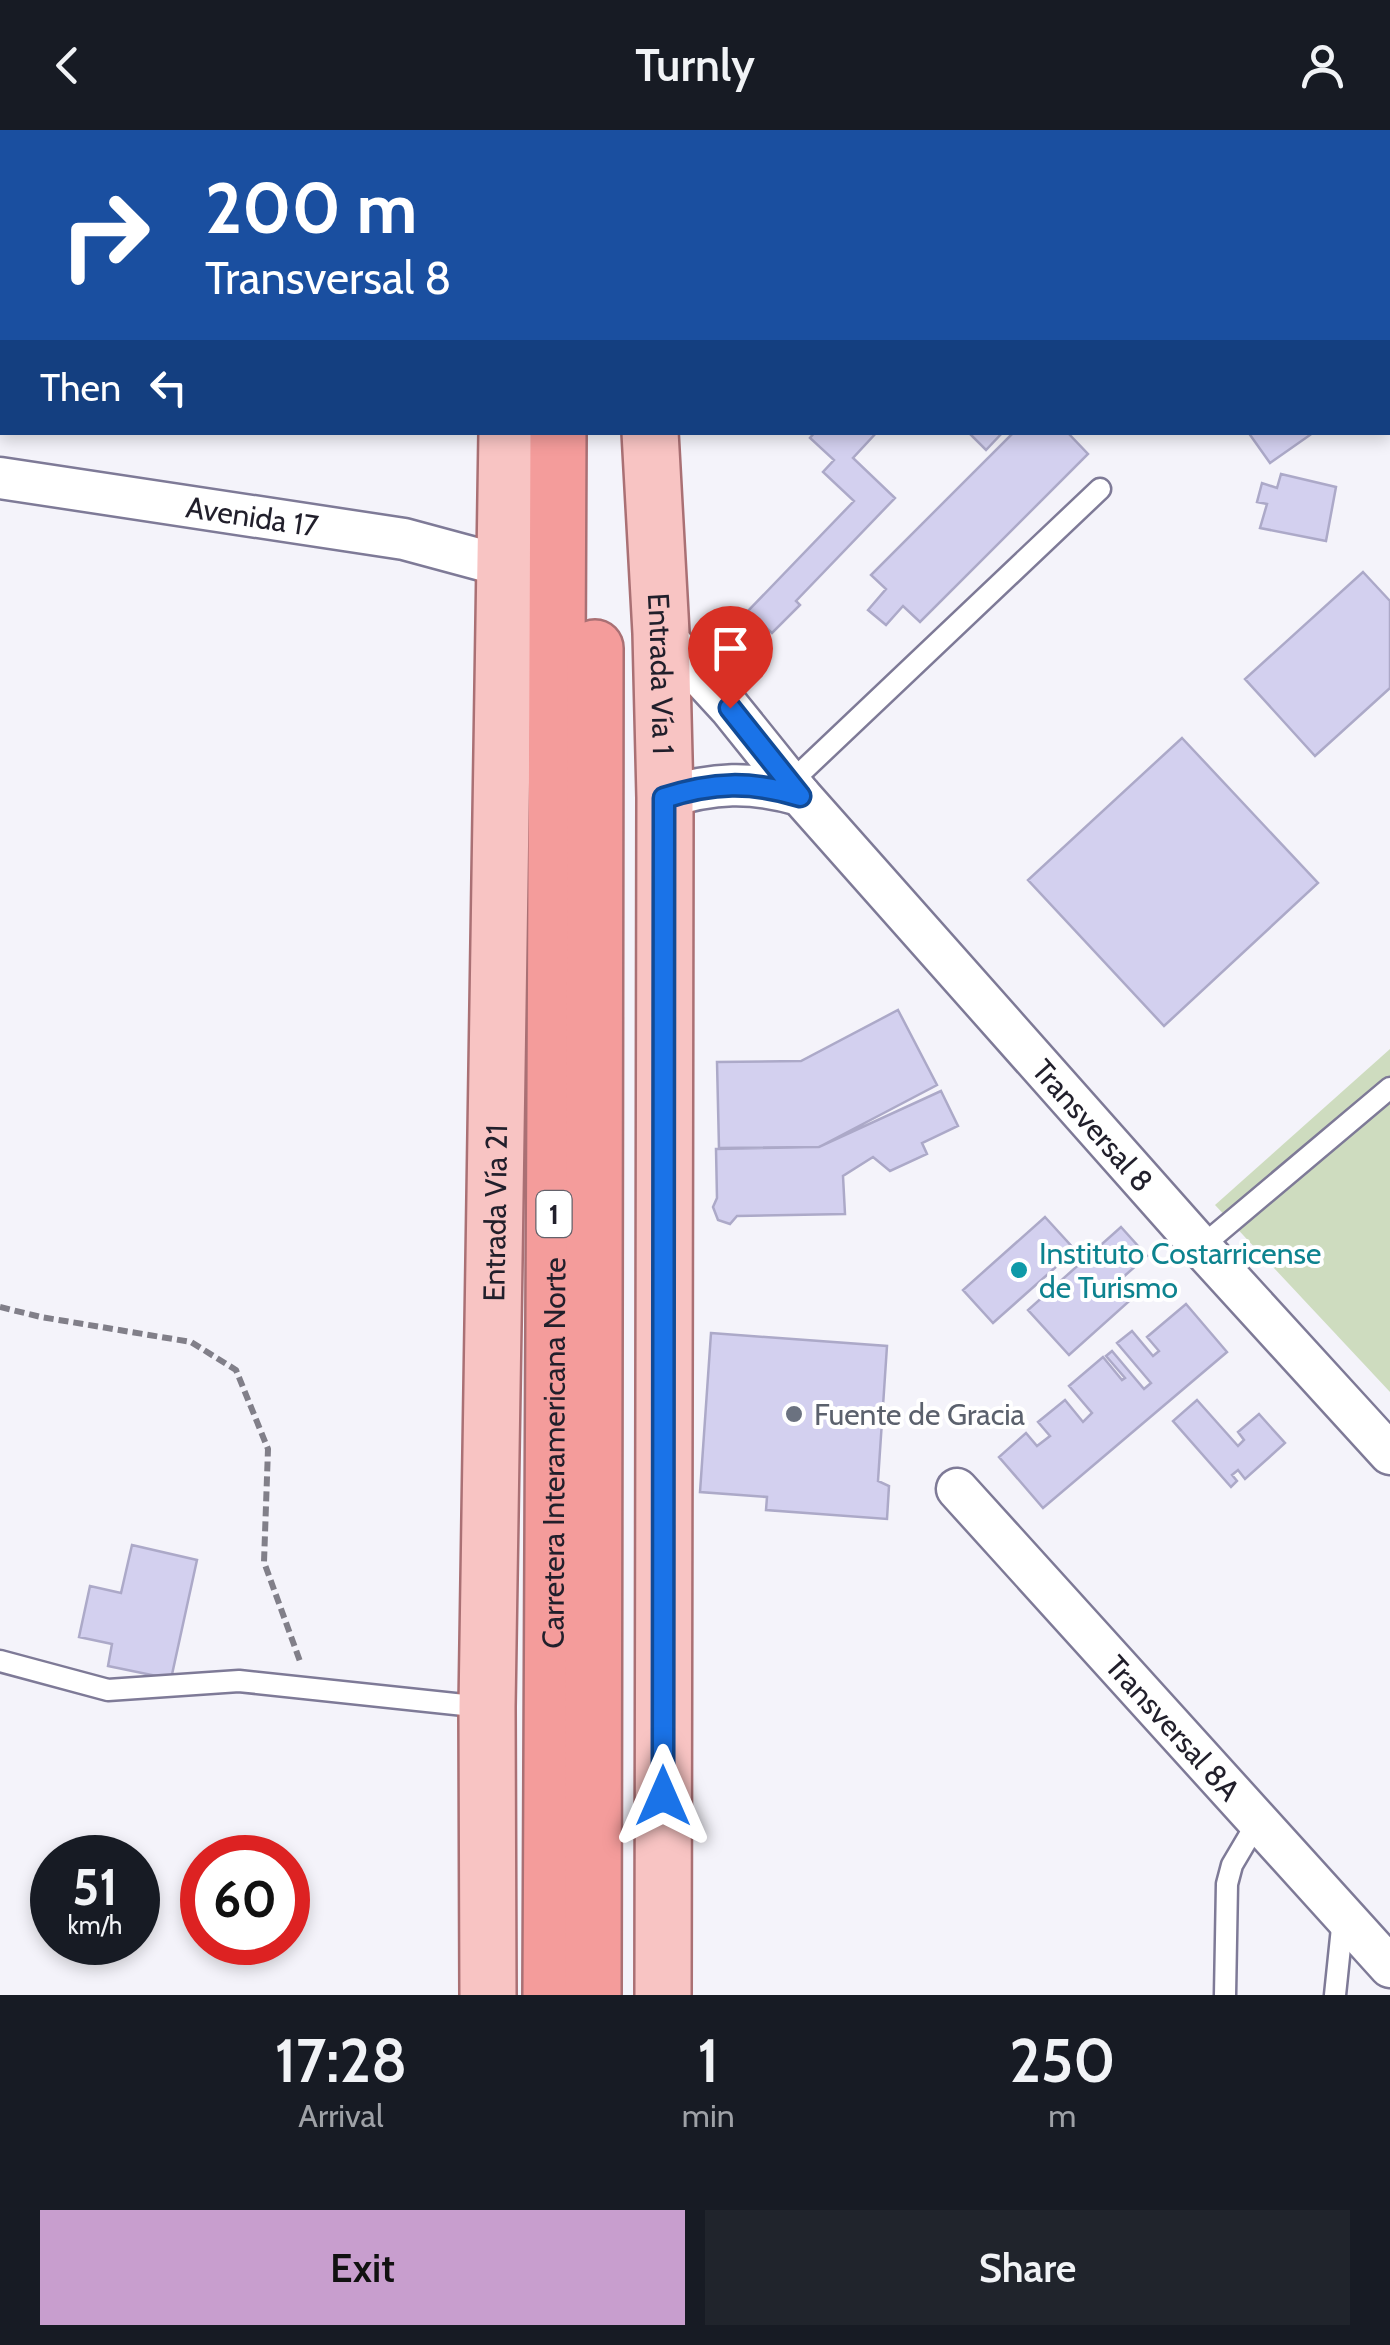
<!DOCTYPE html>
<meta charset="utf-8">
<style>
body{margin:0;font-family:Cabin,sans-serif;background:#20242c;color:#f1f3f6;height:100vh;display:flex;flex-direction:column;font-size:38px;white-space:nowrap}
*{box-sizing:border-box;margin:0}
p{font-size:32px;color:#9ea1a6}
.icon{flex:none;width:55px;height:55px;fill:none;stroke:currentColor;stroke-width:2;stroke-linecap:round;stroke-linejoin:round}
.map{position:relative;height:1865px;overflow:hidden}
.sheet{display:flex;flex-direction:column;background:#171b24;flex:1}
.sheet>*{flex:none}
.banner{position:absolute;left:0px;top:0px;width:1390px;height:305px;box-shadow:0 5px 15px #0003;background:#1a4fa0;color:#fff;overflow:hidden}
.speed{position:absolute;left:30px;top:1705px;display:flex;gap:20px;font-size:50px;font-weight:700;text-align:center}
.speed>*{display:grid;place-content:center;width:130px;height:130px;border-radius:50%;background:#171b24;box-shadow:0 5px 15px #0003;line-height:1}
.speed small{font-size:25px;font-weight:400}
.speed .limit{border:15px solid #d22;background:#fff;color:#111}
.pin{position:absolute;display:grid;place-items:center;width:85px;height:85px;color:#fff;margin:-102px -42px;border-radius:50% 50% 50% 0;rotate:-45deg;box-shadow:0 0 10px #0007}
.pin .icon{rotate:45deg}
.me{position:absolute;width:110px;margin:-55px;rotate:0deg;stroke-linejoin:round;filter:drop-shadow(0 0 8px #0008)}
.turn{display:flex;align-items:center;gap:35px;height:210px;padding:0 40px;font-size:45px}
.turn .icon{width:130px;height:130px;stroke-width:2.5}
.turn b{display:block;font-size:70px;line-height:85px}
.then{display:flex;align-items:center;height:95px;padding:0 40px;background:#0003;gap:20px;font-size:38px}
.eta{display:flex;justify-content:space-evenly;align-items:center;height:170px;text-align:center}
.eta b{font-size:60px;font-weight:600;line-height:70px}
.button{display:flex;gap:20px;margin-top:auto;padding:20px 40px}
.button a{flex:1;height:115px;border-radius:0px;background:#c89ece;color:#111;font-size:40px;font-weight:600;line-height:115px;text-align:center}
.button a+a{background:#20242c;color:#f1f3f6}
header{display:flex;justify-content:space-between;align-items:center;height:130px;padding:0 40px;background:#171b24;font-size:45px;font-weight:600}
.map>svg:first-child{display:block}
</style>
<header><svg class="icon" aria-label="back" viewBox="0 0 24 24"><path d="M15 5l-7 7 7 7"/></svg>Turnly<svg class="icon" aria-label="person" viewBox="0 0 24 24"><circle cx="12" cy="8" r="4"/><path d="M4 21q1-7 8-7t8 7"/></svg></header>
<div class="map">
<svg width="1390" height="1865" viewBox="0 0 1390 1865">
<rect width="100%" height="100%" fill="#f4f3fa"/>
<path fill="#cedcbf" d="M1390 919V1262L1215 1075Z"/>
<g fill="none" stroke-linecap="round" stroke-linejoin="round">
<path stroke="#8591a8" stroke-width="10" d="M38 0 42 2
M1151 0 1163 2
M990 2 1006 0
M1388 25H1390"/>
</g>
<path fill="#d3d0ef" stroke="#aca9c8" stroke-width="2.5" d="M815 302H877L853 328 895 368 796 471 800 475 772 503 748 481 854 371 823 342 834 330 810 308Z
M968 302H1003L986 320Z
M1014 302H1067L1088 324 920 492 903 476 886 495 868 480 886 459 871 445Z
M1248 302H1308L1310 305 1270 333Z
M1281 344 1336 357 1326 411 1260 398 1267 374 1257 372 1262 353 1277 358Z
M1363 442 1390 471V558L1315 626 1245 549Z
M1182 608 1318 753 1164 896 1028 750Z
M898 880 937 955 819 1017 719 1018 717 932 801 931Z
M941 961 958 996 922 1013 927 1024 890 1041 873 1027 843 1046 845 1084 737 1086 730 1094 718 1090 713 1077 717 1068 716 1019 819 1017Z
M1045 1087 1075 1120 993 1193 963 1160Z
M1121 1097 1147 1126 1121 1149 1136 1165 1069 1225 1028 1180Z
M1186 1174 1227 1222 1043 1378 999 1327 1026 1303 1037 1316 1050 1306 1038 1292 1065 1270 1083 1292 1092 1283 1069 1256 1103 1227 1122 1250 1125 1248 1106 1226 1112 1221 1144 1259 1151 1253 1117 1213 1132 1201 1153 1226 1159 1221 1147 1207Z
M711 1203 887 1216 878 1351 889 1356 887 1389 766 1380 767 1367 700 1362Z
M1197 1270 1238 1316 1244 1310 1238 1302 1259 1284 1285 1313 1245 1349 1238 1340 1232 1345 1237 1351 1231 1357 1173 1291Z
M132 1415 197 1430 171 1549 108 1536 112 1514 79 1507 90 1456 121 1463Z"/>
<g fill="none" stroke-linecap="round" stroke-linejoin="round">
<defs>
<path id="lane" d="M791 652 1100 359
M1201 1117 1390 958
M0 1531 108 1560 239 1551 483 1577
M1225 1865 1227 1754 1232 1735 1258 1691
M1335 1865 1343 1788"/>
<g id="street">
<path id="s1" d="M0 348 404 409 504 436"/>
<path id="s2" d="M661 503 730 578 800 665 1201 1117 1390 1324"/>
<path d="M665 668C713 652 751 651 800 665"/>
<path id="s3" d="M957 1359 1390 1837"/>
</g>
<g id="primary">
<path d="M641 0V2"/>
<path d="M515 2V0"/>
<path id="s4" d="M650 302 661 503 665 668 663 1865"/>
<path id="s5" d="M488 1865 487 1577 507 302"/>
</g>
<g id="highway">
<path d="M559 2V0"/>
<path id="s6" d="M551 1865 558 302"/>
<path d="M593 1865 595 518"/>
</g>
</defs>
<use href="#lane" stroke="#7e7a97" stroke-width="25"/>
<use href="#street" stroke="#7e7a97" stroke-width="45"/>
<use href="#primary" stroke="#aa7074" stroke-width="60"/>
<use href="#highway" stroke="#aa7074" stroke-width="60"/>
<path stroke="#817f89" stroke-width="6" stroke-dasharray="10 5" stroke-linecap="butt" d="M0 1177 41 1187 191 1212 236 1240 268 1319 264 1432 301 1534"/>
<use href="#lane" stroke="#fff" stroke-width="20"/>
<use href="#street" stroke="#fff" stroke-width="40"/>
<use href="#primary" stroke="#f8c4c3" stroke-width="55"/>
<use href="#highway" stroke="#f49c9b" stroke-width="55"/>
</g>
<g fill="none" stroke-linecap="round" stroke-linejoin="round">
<defs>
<path id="route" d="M663 1666 664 668C713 652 751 651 800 666L730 578"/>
</defs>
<use href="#route" stroke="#114b97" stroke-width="25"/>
<use href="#route" stroke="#1a73e8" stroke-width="18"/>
</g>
<circle fill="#0f9aa8" stroke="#fff" stroke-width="4" cx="1019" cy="1140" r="10"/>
<circle fill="#6b7280" stroke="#fff" stroke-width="4" cx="794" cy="1284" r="10"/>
<g text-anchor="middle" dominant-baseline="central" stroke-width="8" stroke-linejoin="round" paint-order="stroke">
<rect fill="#fff" stroke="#64626b" stroke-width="2.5" x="536.5" y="1061" width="35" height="46" rx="8"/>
<g font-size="28" font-weight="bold" fill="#211f2b">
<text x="554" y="1084">1</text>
</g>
<g font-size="30" fill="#211f2b" stroke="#fff">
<text stroke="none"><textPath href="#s1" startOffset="255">Avenida 17</textPath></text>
<text stroke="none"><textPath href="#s4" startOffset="242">Entrada Vía 1</textPath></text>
<text stroke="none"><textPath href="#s2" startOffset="655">Transversal 8</textPath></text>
<text stroke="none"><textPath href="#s5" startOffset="782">Entrada Vía 21</textPath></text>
<text stroke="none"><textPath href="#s6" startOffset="542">Carretera Interamericana Norte</textPath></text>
<text stroke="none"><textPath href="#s3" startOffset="322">Transversal 8A</textPath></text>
</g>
<g font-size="30" fill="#0d838f" stroke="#fff" text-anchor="start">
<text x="1039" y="1123">Instituto Costarricense<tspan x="1039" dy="34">de Turismo</tspan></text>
</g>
<g font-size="30" fill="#5b616d" stroke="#fff" text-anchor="start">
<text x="814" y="1284">Fuente de Gracia</text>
</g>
</g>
</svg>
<div class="speed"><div>51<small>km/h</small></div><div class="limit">60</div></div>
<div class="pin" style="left:730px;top:578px;background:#d93025"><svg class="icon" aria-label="arrive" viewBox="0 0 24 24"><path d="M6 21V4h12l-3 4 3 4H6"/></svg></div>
<svg class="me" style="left:663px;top:1666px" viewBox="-20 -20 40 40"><path d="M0-17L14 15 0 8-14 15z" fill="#1a73e8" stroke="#fff" stroke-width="4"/></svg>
<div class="banner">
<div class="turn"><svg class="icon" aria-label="right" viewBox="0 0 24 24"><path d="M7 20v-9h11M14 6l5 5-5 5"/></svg><div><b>200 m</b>Transversal 8</div></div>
<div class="then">Then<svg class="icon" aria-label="left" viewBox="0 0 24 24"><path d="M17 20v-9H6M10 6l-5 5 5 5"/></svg></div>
</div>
</div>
<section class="sheet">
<div class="eta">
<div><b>17:28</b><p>Arrival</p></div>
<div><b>1</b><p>min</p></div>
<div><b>250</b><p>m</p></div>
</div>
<div class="button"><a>Exit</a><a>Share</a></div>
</section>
